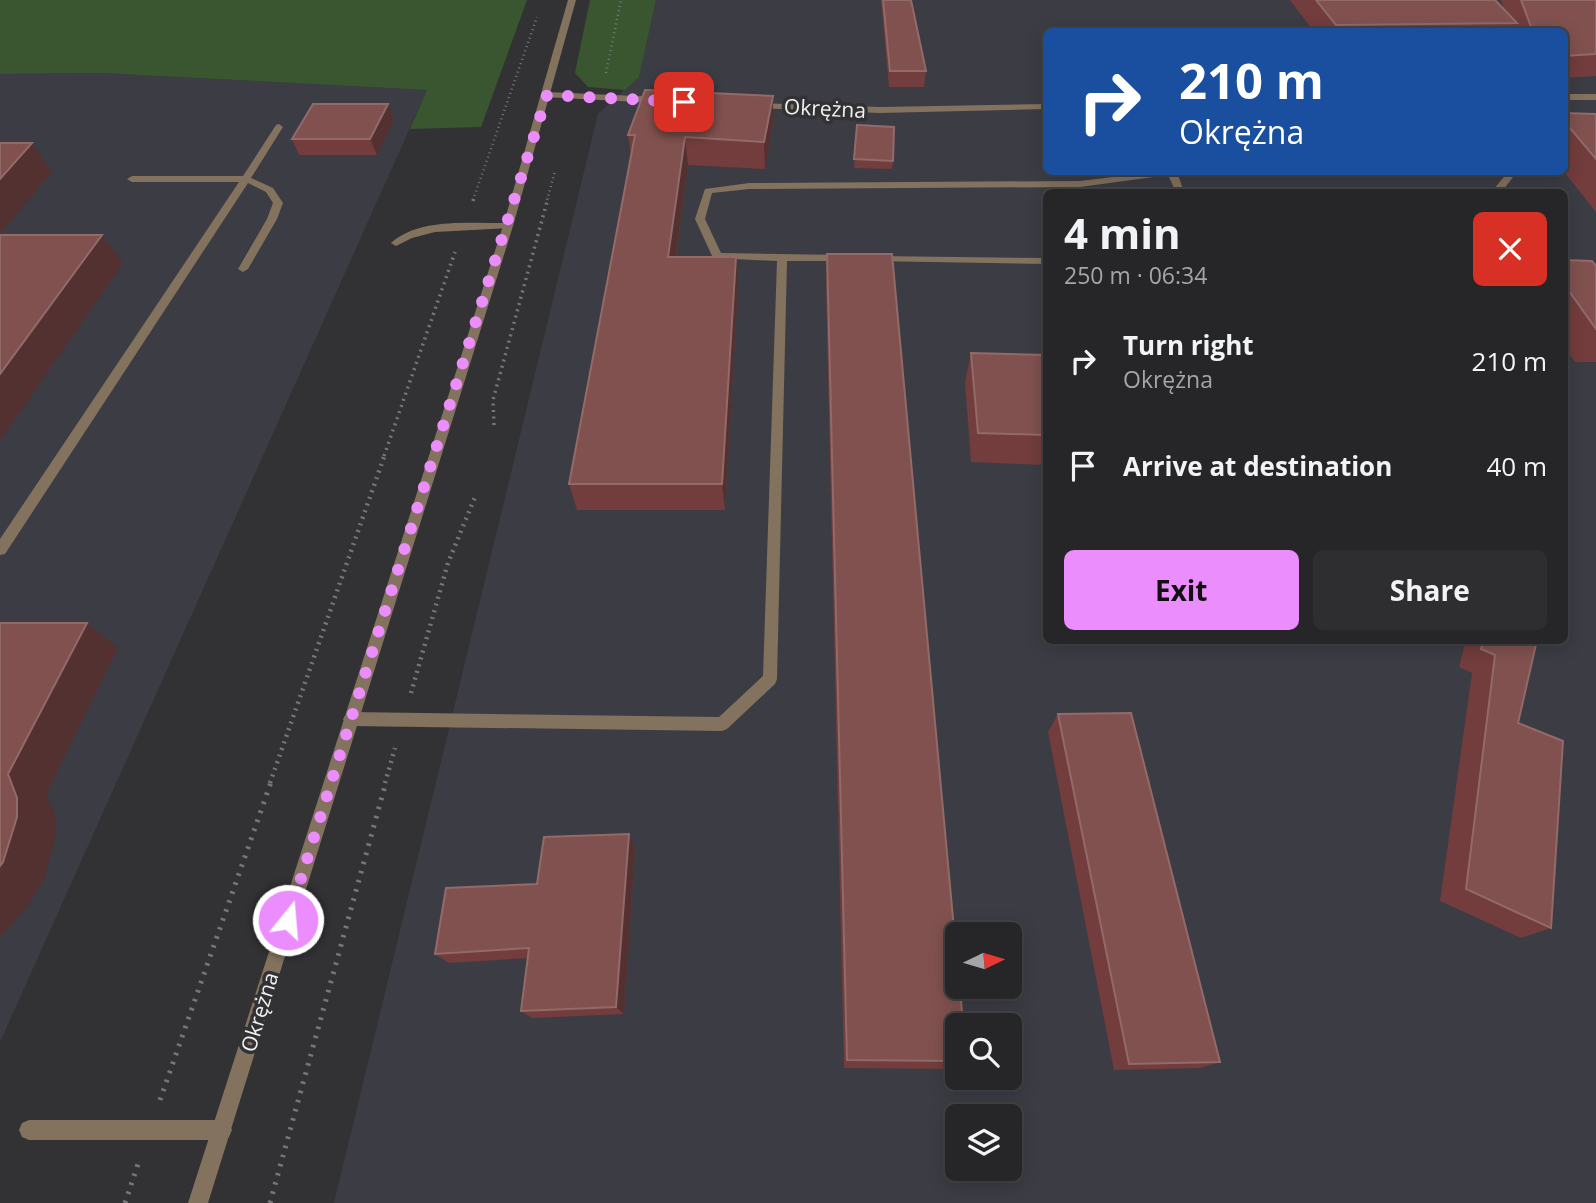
<!DOCTYPE html>
<meta charset="utf-8">
<style>
body{margin:0;font-family:"Open Sans",sans-serif;background:#2e2e30;color:#f1f3f6;height:100vh;display:flex;flex-direction:column;font-size:26px;white-space:nowrap}
*{box-sizing:border-box;margin:0}
p{font-size:23px;color:#a4a5a8}
.icon{flex:none;width:38px;height:38px;fill:none;stroke:currentColor;stroke-width:2;stroke-linecap:round;stroke-linejoin:round}
.map{position:relative;flex:1;overflow:hidden}
.panel{position:absolute;left:1043px;top:189px;width:525px;height:455px;display:flex;flex-direction:column;background:#262628;border-radius:10px;box-shadow:0 4px 18px #0003,0 0 0 2px #424345}
.panel>*{flex:none}
.banner{position:absolute;left:1043px;top:28px;width:525px;height:147px;border-radius:10px;box-shadow:0 4px 18px #0003,0 0 0 2px #424345;background:#1a4fa0;color:#fff;overflow:hidden}
.needle{width:46px;rotate:85deg}
.fabs{position:absolute;left:945px;top:922px;display:grid;gap:14px}
.fabs a{display:grid;place-items:center;width:77px;height:77px;border-radius:10px;background:#262628;box-shadow:0 4px 18px #0003,0 0 0 2px #424345;font-size:35px}
.pin{position:absolute;display:grid;place-items:center;width:60px;height:60px;color:#fff;margin:-30px;border-radius:14px;box-shadow:0 4px 10px #0006}
.me{position:absolute;width:77px;margin:-38px;rotate:17deg;stroke-linejoin:round;filter:drop-shadow(0 0 5px #0008)}
.turn{display:flex;align-items:center;gap:24px;height:147px;padding:0 21px;font-size:32px}
.turn .icon{width:91px;height:91px;stroke-width:2.5}
.turn b{display:block;font-size:49px;line-height:60px}
.round{display:grid;place-items:center;flex:none;width:74px;height:74px;border-radius:10px;background:#2e2e30}
.overview{display:flex;align-items:center;justify-content:space-between;height:119px;padding:0 21px}
h1{font-size:42px;font-weight:700;line-height:52px}
.cta{display:flex;gap:14px;margin-top:auto;padding:14px 21px}
.cta a{flex:1;height:80px;border-radius:10px;background:#eb8dfc;color:#111;font-size:28px;font-weight:700;line-height:80px;text-align:center}
.cta a+a{background:#2e2e30;color:#f1f3f6}
ul{padding:0;list-style:none}
li{display:flex;align-items:center;gap:21px;height:105px;padding:0 21px}
li div{flex:1}
li b{display:block;font-size:26px}
li em{font-style:normal}
.map>svg:first-child{display:block}
</style>
<div class="map">
<svg width="1596" height="1203" viewBox="0 0 1596 1203">
<rect width="100%" height="100%" fill="#323235"/>
<path fill="#3c3c45" fill-rule="evenodd" d="M656 0H1596V1203H334L598 114 639 76ZM1046 32H1564V172H1046ZM1046 192H1564V640H1046ZM957 934H1010V987H957ZM957 1026H1010V1078H957ZM957 1116H1010V1169H957Z
M101 73 427 90 0 1042V74Z"/>
<path fill="#3a5630" d="M0 0H527L481 127 410 129 427 90 101 73 0 74Z
M590 0H656L639 77 625 90 588 87 575 73Z"/>
<g fill="none" stroke-linecap="round" stroke-linejoin="round">
<path stroke="#767678" stroke-width="2.5" stroke-dasharray="1 3.5" stroke-linecap="butt" d="M606 73 621 0
M473 200 537 17
M547 200 555 171"/>
<path stroke="#767678" stroke-width="3.5" stroke-dasharray="2 4.5" stroke-linecap="butt" d="M473 201 474 198
M494 425 493 400 548 198
M384 456 455 252"/>
<path stroke="#767678" stroke-width="4.5" stroke-dasharray="2 5" stroke-linecap="butt" d="M411 693 448 563 475 497
M270 783 385 454
M385 783 395 748"/>
<path stroke="#767678" stroke-width="5" stroke-dasharray="2.5 7" stroke-linecap="butt" d="M160 1100 271 782
M125 1203 139 1161
M270 1203 386 782"/>
<path fill="#83725d" fill-rule="evenodd" d="M279 124 283 127 251 178 273 188 283 203 277 219 248 269 243 272 238 269 267 219 273 203 266 192 248 183 5 554 0 555V539L239 182H132L127 179 132 176H243L276 125Z
M1155 172H1177L1184 192H1176L1168 175 1080 187 749 189 712 193 705 219 721 253 843 255 848 258 843 261H787L777 679 775 684 727 729 722 731 351 726 346 724 343 719 346 714 351 712 719 717 763 676 777 261 713 258 695 219 705 189 749 183 1080 181Z
M1508 172H1517L1503 190 1504 192H1495L1493 190Z
M508 223 512 224V228L435 232 412 238 396 246 391 243C420 217 472 224 508 223Z
M874 256 1046 258V264L870 261V257Z
M29 1120H222L229 1123 232 1130 229 1137 222 1140H29L22 1137 19 1130 22 1123Z"/>
<path fill="#83725d" fill-rule="evenodd" d="M547 92 657 97 661 100 657 103 544 97V93Z
M1564 94H1596V100H1564Z
M751 103 880 107 1046 104V109L880 113 754 108 750 105Z"/>
<path fill="#83725d" fill-rule="evenodd" d="M568 0H576L513 226 208 1203H188L503 226Z"/>
</g>
<path fill="#723d3c" d="M881 0H911L926 71 924 87H889Z
M1290 0H1495L1504 10 1501 0H1596V76L1564 78V32H1314Z
M388 104 394 120 377 155H299L292 139Z
M1564 113 1596 114V212L1564 172Z
M773 123 765 169 688 165 676 257 738 285 725 510H577L569 484 631 155 628 135Z
M857 125 893 161 892 169 854 168Z
M827 254 957 1026V1069L844 1068 826 285Z
M1564 260 1596 266V362H1575L1564 346Z
M971 353 1046 355V465L971 462 965 382Z
M1466 640H1537L1518 723 1551 928 1521 938 1440 901 1472 673 1459 667Z
M1058 714 1220 1062 1200 1068 1114 1070 1048 732Z
M629 834 635 847 624 1014 532 1018 521 1011 528 958 449 963 435 954 537 884Z"/>
<path fill="#533131" d="M773 96V123L765 169 764 142Z
M388 104 394 120 377 155 370 139Z
M685 137 688 165 672 285 668 257Z
M32 143 52 172 0 234V179Z
M102 235 123 263 0 441V374Z
M736 257 738 285 725 510 722 484Z
M87 623 118 648 46 794 56 817V836L44 879 26 908 0 937V866L8 774Z
M629 834 635 847 624 1014 616 1007Z"/>
<path fill="#80514f" stroke="#926a69" stroke-width="2" d="M883 0H911L926 71H890Z
M1316 0H1495L1517 23 1336 25Z
M1521 0H1596V54L1564 56V32H1533Z
M645 90 773 96 764 142 685 137 668 257H736L722 484H569L635 135H628Z
M313 104H388L370 139H292Z
M1564 113 1596 114V159L1564 121Z
M857 125 894 127 893 161 854 159Z
M0 143H32L0 179Z
M0 235H102L0 374Z
M827 254H892L957 962V987H960L963 1026H957V1061L847 1060Z
M1564 260 1592 261 1596 266V329L1564 284Z
M971 353 1046 355V435L978 433Z
M0 623H87L8 774 17 798V817L3 862 0 866Z
M1484 640H1537L1518 723 1563 741 1551 928 1466 889 1495 655 1481 649Z
M1131 713 1220 1062 1129 1064 1058 714Z
M629 834 616 1007 521 1011 529 948 435 954 446 888 537 884 544 837Z"/>
<g fill="none" stroke-linecap="round" stroke-linejoin="round">
<path stroke="#eb8dfc" stroke-width="12" stroke-dasharray="0 21.6" d="M288 920 547 95 684 102"/>
</g>
<g text-anchor="middle" dominant-baseline="central" stroke-width="7" stroke-linejoin="round" paint-order="stroke">
<g font-size="21" fill="#f0f0f2" stroke="#323235">
<text transform="translate(825 108) rotate(3)">Okrężna</text>
<text transform="translate(259 1012) rotate(-73)">Okrężna</text>
</g>
</g>
</svg>
<div class="fabs">
<a><svg class="needle" viewBox="-14 -14 28 28"><path d="M0-13l5 13h-10z" fill="#e53935"/><path d="M0 13l5-13h-10z" fill="#a4a5a8"/></svg></a>
<a><svg class="icon" aria-label="search" viewBox="0 0 24 24"><circle cx="10" cy="10" r="6"/><path d="M15 15l6 6"/></svg></a>
<a><svg class="icon" aria-label="layers" viewBox="0 0 24 24"><path d="M12 4l9 5-9 5-9-5zM3 14l9 5 9-5"/></svg></a>
</div>
<div class="pin" style="left:684px;top:102px;background:#d93025"><svg class="icon" aria-label="arrive" viewBox="0 0 24 24"><path d="M6 21V4h12l-3 4 3 4H6"/></svg></div>
<svg class="me" style="left:288px;top:920px" viewBox="-20 -20 40 40"><circle r="17" fill="#eb8dfc" stroke="#fff" stroke-width="3"/><path d="M0-11L8 9 0 5-8 9z" fill="#fff"/></svg>
<div class="banner">
<div class="turn"><svg class="icon" aria-label="right" viewBox="0 0 24 24"><path d="M7 20v-9h11M14 6l5 5-5 5"/></svg><div><b>210 m</b>Okrężna</div></div>
</div>
<section class="panel">
<div class="overview"><div><h1>4 min</h1><p>250 m · 06:34</p></div><a class="round" style="background:#d93025;color:#fff"><svg class="icon" aria-label="close" viewBox="0 0 24 24"><path d="M6 6l12 12M18 6L6 18"/></svg></a></div>
<ul>
<li><svg class="icon" aria-label="right" viewBox="0 0 24 24"><path d="M7 20v-9h11M14 6l5 5-5 5"/></svg><div><b>Turn right</b><p>Okrężna</p></div><em>210 m</em></li>
<li><svg class="icon" aria-label="arrive" viewBox="0 0 24 24"><path d="M6 21V4h12l-3 4 3 4H6"/></svg><div><b>Arrive at destination</b></div><em>40 m</em></li>
</ul>
<div class="cta"><a>Exit</a><a>Share</a></div>
</section>
</div>
